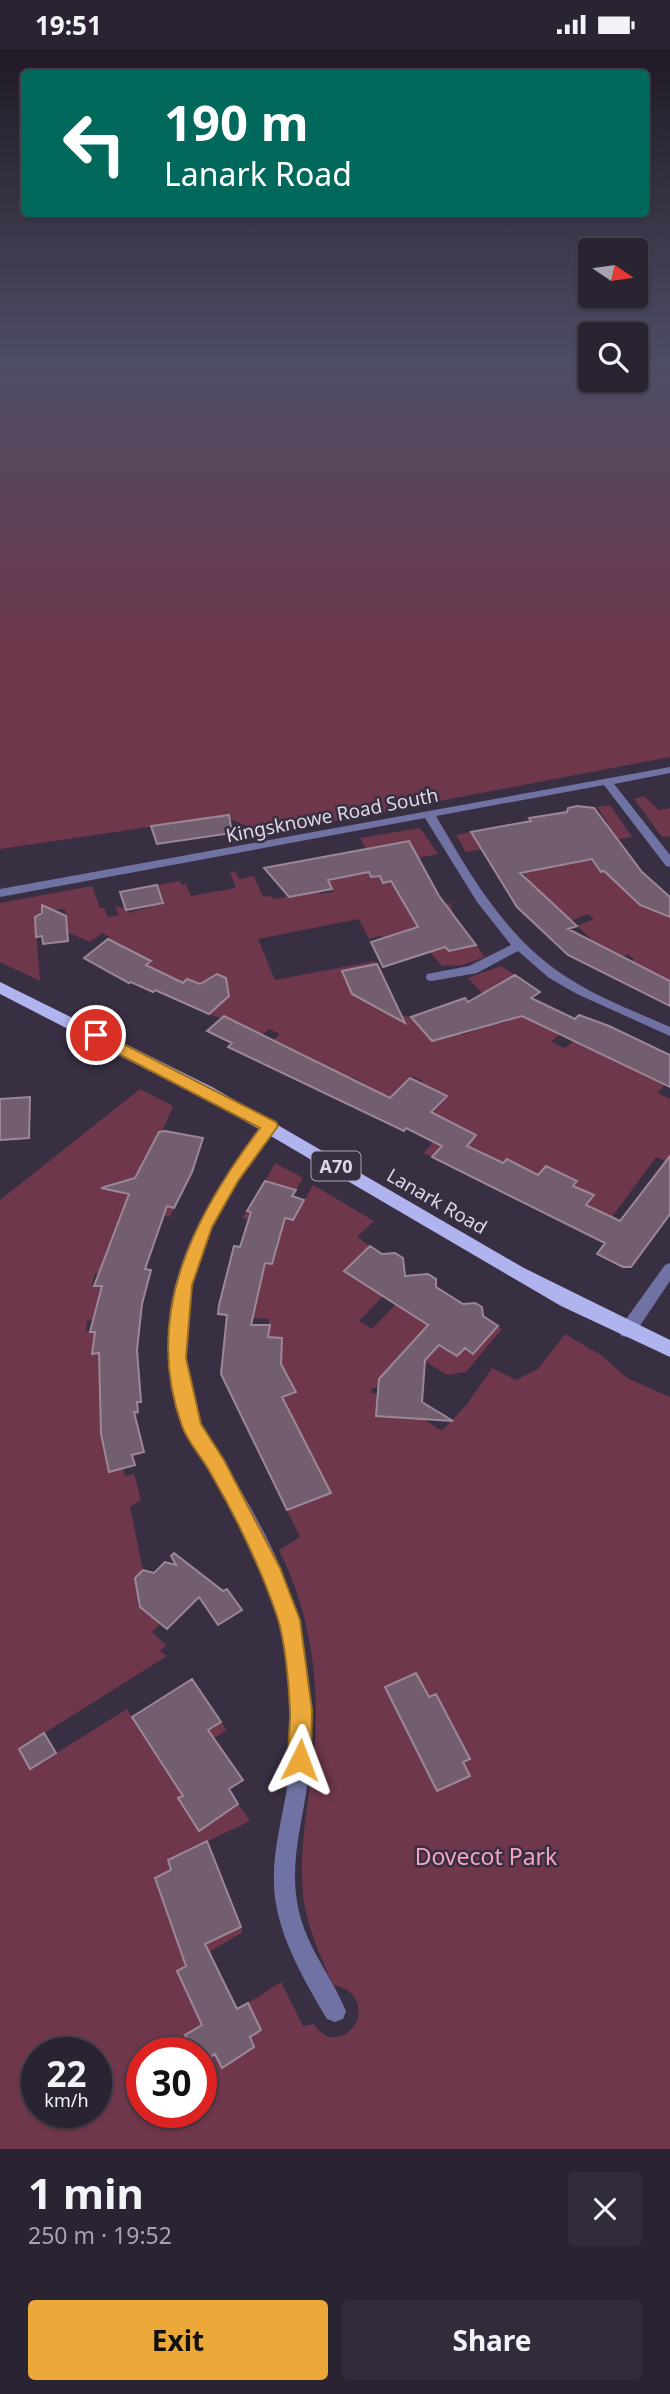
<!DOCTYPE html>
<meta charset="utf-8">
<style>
body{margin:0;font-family:"Noto Sans",sans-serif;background:#322b3a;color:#f1f3f6;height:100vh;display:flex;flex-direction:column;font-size:26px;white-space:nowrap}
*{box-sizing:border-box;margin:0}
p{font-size:23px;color:#a5a4ac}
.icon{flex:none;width:38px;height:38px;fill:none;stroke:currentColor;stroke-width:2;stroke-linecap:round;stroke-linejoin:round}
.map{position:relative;height:2100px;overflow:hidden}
.details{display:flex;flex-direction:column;background:#2a2332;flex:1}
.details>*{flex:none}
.top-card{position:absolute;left:21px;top:21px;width:628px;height:147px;border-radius:7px;box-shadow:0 2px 5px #0004,0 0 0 2px #46404d;background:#00695c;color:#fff;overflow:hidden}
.needle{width:46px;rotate:103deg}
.tools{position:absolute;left:578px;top:189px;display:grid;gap:14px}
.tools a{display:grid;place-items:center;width:70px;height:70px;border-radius:7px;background:#2a2332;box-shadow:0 2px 5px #0004,0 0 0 2px #46404d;font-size:35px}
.speed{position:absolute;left:21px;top:1988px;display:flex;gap:14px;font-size:35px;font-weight:700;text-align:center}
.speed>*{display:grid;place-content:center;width:91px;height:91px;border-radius:50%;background:#2a2332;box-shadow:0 2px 5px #0004,0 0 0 2px #46404d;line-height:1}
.speed small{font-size:18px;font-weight:400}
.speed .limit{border:10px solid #d22;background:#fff;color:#111}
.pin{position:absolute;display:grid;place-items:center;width:60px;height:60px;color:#fff;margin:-30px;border:4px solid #fff;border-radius:50%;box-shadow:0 2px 7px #0007}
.me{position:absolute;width:77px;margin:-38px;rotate:3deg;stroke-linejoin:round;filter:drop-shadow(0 0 5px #0008)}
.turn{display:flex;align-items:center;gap:24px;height:147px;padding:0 28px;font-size:32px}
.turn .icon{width:91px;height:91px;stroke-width:2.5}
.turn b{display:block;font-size:49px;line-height:60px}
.round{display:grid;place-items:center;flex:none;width:74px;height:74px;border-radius:7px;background:#322b3a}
.overview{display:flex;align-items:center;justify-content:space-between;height:119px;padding:0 28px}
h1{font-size:42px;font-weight:700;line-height:52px}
.primary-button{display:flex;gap:14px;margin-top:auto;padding:14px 28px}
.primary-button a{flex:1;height:80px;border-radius:7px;background:#eca93a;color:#111;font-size:28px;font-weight:700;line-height:80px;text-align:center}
.primary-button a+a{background:#322b3a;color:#f1f3f6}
.status{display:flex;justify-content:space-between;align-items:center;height:49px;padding:0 35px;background:#2a2332;direction:ltr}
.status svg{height:19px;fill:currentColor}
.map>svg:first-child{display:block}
</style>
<div class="status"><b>19:51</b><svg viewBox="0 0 49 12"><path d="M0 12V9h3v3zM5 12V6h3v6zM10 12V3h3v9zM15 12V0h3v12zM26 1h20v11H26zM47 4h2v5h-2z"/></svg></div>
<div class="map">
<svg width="670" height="2100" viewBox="0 0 670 2100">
<rect width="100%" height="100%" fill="#382f42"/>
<path fill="#6e374b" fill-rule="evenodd" d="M0 313H590V331H635V313H670V708L266 785 223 767 0 800Z
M644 747 659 761 670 759V787L662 788 634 750Z
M610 756 632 788 588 796 541 811 547 819 576 813 591 806 637 816 614 831 631 848 670 868V943L661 952 649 947 665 930 638 918 621 934 618 932 634 910 627 905 622 909 602 898 582 914 567 905 595 894 577 877 594 870 588 865 543 882 513 853 527 850 534 838 503 796 466 803 456 786 470 783 478 796 571 772 563 762 567 761 581 779 608 774 597 758Z
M420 779 438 805 418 809 408 792 380 797 376 820 360 789Z
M306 814 320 845 333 843 327 828 363 825 366 819 371 828 380 827 383 833 394 831 409 862 450 854 454 867 421 873 434 882 448 902 476 896 485 908 462 916 442 917 425 897 379 887 369 890 359 870 258 890 275 931 375 912 381 961 411 968 432 992 455 978 462 986 481 979 474 971 483 959 499 975 508 972 468 929 501 917 515 926 493 939 560 985 551 993 564 999 602 974 637 994 640 992 646 995 670 1030 658 1044 670 1050V1114L656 1108 604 1179 594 1174 586 1185 580 1182 596 1161 586 1156 594 1146 573 1137 576 1131 546 1117 526 1141 515 1114 507 1110 502 1116 467 1097 459 1078 432 1108 423 1104 433 1093 431 1063 444 1049V1045L433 1040 405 1051 423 1032 412 1027 387 1052 356 1057 374 1040 352 1028 332 1045 315 1036 332 1019 295 1001 277 1017 254 1010 280 985 269 980 263 985 209 965 230 945 223 941 226 929 217 925 200 935 187 930 182 934 146 916 151 912 137 905 132 908 94 901 110 888 102 884 90 893 67 883 65 860 42 862 35 869 40 932 0 913V854L92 837 100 859H104L108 868 119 866 115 857 126 860 128 864 163 854 157 836 180 832 182 836 186 835 191 847 236 839 230 823 235 822 239 830 254 827 263 848 271 847 273 850 309 844Z
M140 1040 173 1057 162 1083 157 1084 133 1150 174 1159 170 1168 137 1161 105 1225 95 1224 92 1236 102 1237 100 1245 144 1248 142 1262 87 1272 86 1282 95 1283 92 1304H99L101 1357 120 1365 138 1363V1366L121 1370 101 1385 109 1422 123 1419 125 1427 134 1425 141 1451 130 1458 143 1521 135 1529 139 1552 137 1555 160 1574 152 1583 166 1596 160 1602 167 1607 19 1700 31 1720 127 1660 160 1712 221 1673 227 1681 214 1689 219 1696 172 1728 183 1747 179 1749 204 1778 238 1755 250 1772 168 1811 171 1821 155 1829 176 1889 209 1874 215 1890 241 1878 243 1883 177 1922 202 1976 185 1986 193 2004H142V2063H201V2014L215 2005 222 2019 254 1999 250 1988 261 1981 248 1954 281 1933 303 1977 314 1975C327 1996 348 1991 358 1970 361 1952 352 1939 333 1936 321 1908 306 1876 303 1846 298 1794 311 1743 315 1692 319 1625 309 1561 279 1501L300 1488 287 1461 331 1444 282 1348 296 1343 287 1326 273 1330 281 1310 282 1289 268 1288 269 1270 250 1269 263 1222 249 1212 272 1215 281 1181 242 1169 247 1162 278 1171 280 1168 293 1171 313 1136 374 1172 357 1188 370 1197 344 1222 383 1247 359 1272 372 1280 396 1255 452 1249C438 1266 380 1324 378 1339H372L371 1344 378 1345 376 1367 423 1370 442 1382 467 1355 492 1319 516 1331 538 1320 565 1285 601 1306 627 1329 670 1348V2100H0V1151ZM37 2004H96V2063H37Z
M275 1114 303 1129 296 1141 265 1132Z
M498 1277 502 1280 466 1323 447 1326 420 1309 443 1285 457 1307 465 1299 473 1304Z"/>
<path fill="#725e6e" stroke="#9c8799" stroke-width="2" d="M577 757 594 759 642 823 670 848V868L640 856 604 822 601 823 592 810 520 824 577 877 568 880 670 932V957L568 906 517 858 471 783 531 772 529 769 567 763 568 759Z
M229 766 232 784 157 795 151 777Z
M409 792 439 847 476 896 449 902 445 898 383 918 371 893 418 878 391 832 383 834 380 827 371 828 369 823 328 831 332 840 289 848 264 819Z
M157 836 163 854 126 861 120 843Z
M42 856 66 867 68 892 43 895 42 887 36 888 35 868 42 864Z
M108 890 151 912 146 916 183 934 187 930 200 935 217 925 226 929 229 947 209 965 155 941 153 943 131 933 129 934 84 909Z
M377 915 405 974 352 945 342 922Z
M515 926 540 943 531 949 575 970 579 966 609 977 670 1006V1038L522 967 432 992 411 968 465 949 468 953Z
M224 967 390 1049 410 1029 447 1047 431 1063 476 1086 467 1097 503 1114 507 1110 538 1126 546 1117 577 1132 573 1137 594 1146 586 1156 620 1172 670 1107V1165L631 1218H623L597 1205 605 1194 432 1108 442 1097 406 1079 404 1082 228 998 232 994 207 982Z
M30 1048 29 1089 0 1091V1050Z
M165 1082 203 1089 192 1123 174 1159 167 1157 145 1220 151 1221 142 1255 137 1301 141 1353H137L138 1363H134L144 1403 132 1406 135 1416 109 1423 101 1385 99 1304 92 1305 95 1283H90L102 1237H94L129 1145 101 1139 135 1129 159 1083Z
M265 1132 296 1141 292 1147 304 1151 293 1171 285 1169 272 1215 265 1214 251 1276H270L268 1288 282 1289 281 1315 296 1343 282 1348 331 1444 287 1461 221 1325 227 1266 218 1265 219 1256 234 1197 240 1198 251 1163 247 1162Z
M370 1197 382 1205 395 1204 403 1209 405 1227 428 1225 436 1230V1238L463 1255 475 1254 482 1258 483 1267 498 1277 473 1305 465 1299 457 1307 439 1296 425 1311 422 1353 453 1372 376 1367 379 1330 428 1276 344 1222Z
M174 1504 223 1542 227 1540 242 1561 218 1576 199 1548 167 1580 140 1558 135 1529 143 1521 154 1524 165 1513 176 1516 171 1507Z
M416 1624 429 1648 436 1645 470 1710 463 1713 470 1727 437 1742 385 1638Z
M192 1630 221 1673 208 1681 243 1731 229 1740 238 1755 199 1782 178 1749 183 1747 132 1668Z
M44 1684 56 1704 30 1720 19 1700Z
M207 1792 241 1878 205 1895 237 1960 248 1954 261 1981 250 1988 254 1998 222 2019 215 2005 201 2014V2004H193L185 1986 202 1976 177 1922 186 1917 155 1829 171 1821 168 1811Z"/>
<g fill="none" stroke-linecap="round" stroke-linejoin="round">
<path fill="#6f72a2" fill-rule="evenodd" d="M670 718V724L614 735 670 806V818L666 817 604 736 436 767C470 825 503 884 559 923 593 947 632 961 670 978V987L577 945 549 929 518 902 477 924 432 932 427 931 426 928 427 925 469 917 511 896 477 853 425 769 0 848V840Z
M270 1072 277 1077C266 1095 252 1111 241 1129 210 1177 186 1229 184 1286 183 1317 188 1352 202 1380 207 1391 216 1400 222 1410 250 1456 280 1506 294 1558 310 1614 315 1673 308 1731 303 1771 290 1811 297 1852 303 1894 330 1924 346 1962L343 1970 335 1973 327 1970C305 1933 281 1892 275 1849 270 1810 282 1772 288 1733 295 1684 292 1634 282 1586 271 1529 243 1481 215 1430 208 1416 197 1404 190 1390 174 1360 167 1322 168 1287 170 1206 218 1137 265 1073Z
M670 1214V1232L633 1287 627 1288 621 1287 619 1282 621 1277 665 1216Z"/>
<path fill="#afb4ef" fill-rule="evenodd" d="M0 933 212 1038 524 1219 670 1291V1308L561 1257 233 1065 0 945Z"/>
</g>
<linearGradient id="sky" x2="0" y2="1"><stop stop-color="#1f1a24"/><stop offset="0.52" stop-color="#4d4d65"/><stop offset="1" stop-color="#4d4d65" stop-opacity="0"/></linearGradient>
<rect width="670" height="607" fill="url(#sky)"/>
<path fill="#eca93a" stroke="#996e26" stroke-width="2" d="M96 981 276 1073 278 1077 238 1132 212 1178 192 1236 186 1309 201 1375 224 1411 280 1519 300 1571 312 1661 311 1711 308 1719 300 1722 292 1719C285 1701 291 1680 290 1661 289 1635 285 1591 277 1567 260 1517 236 1468 210 1423 202 1408 188 1394 182 1377 142 1266 194 1166 260 1079L90 990 88 986Z"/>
<g text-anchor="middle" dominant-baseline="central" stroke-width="5" stroke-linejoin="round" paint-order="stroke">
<rect fill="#382f42" stroke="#aca5b4" stroke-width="2" x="311.5" y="1102.5" width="49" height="29" rx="5"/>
<g font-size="18" font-weight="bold" fill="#ded8e5">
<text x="336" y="1117">A70</text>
</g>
<g font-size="19" fill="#ded8e5" stroke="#382f42">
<text transform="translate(332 766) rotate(-11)">Kingsknowe Road South</text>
<text transform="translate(437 1152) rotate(30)">Lanark Road</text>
</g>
<g font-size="23" fill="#f7a2bf" stroke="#382f42">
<text x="486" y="1807">Dovecot Park</text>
</g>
</g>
</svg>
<div class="tools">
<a><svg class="needle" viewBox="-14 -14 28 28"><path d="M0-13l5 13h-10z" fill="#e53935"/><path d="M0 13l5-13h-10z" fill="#a5a4ac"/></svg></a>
<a><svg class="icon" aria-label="search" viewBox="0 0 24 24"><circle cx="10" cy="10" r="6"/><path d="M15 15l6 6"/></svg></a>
</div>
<div class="speed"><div>22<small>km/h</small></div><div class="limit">30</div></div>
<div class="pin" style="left:96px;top:986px;background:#d93025"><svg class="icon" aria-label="arrive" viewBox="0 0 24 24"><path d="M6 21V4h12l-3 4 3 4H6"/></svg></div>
<svg class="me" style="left:300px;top:1711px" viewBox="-20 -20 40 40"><path d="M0-17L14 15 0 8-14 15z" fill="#eca93a" stroke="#fff" stroke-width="4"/></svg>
<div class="top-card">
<div class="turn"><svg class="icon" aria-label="left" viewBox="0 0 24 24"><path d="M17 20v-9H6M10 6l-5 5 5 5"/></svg><div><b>190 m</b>Lanark Road</div></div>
</div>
</div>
<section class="details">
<div class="overview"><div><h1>1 min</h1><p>250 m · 19:52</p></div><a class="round"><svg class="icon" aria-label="close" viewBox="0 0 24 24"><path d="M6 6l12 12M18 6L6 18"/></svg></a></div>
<div class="primary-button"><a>Exit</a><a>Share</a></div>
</section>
